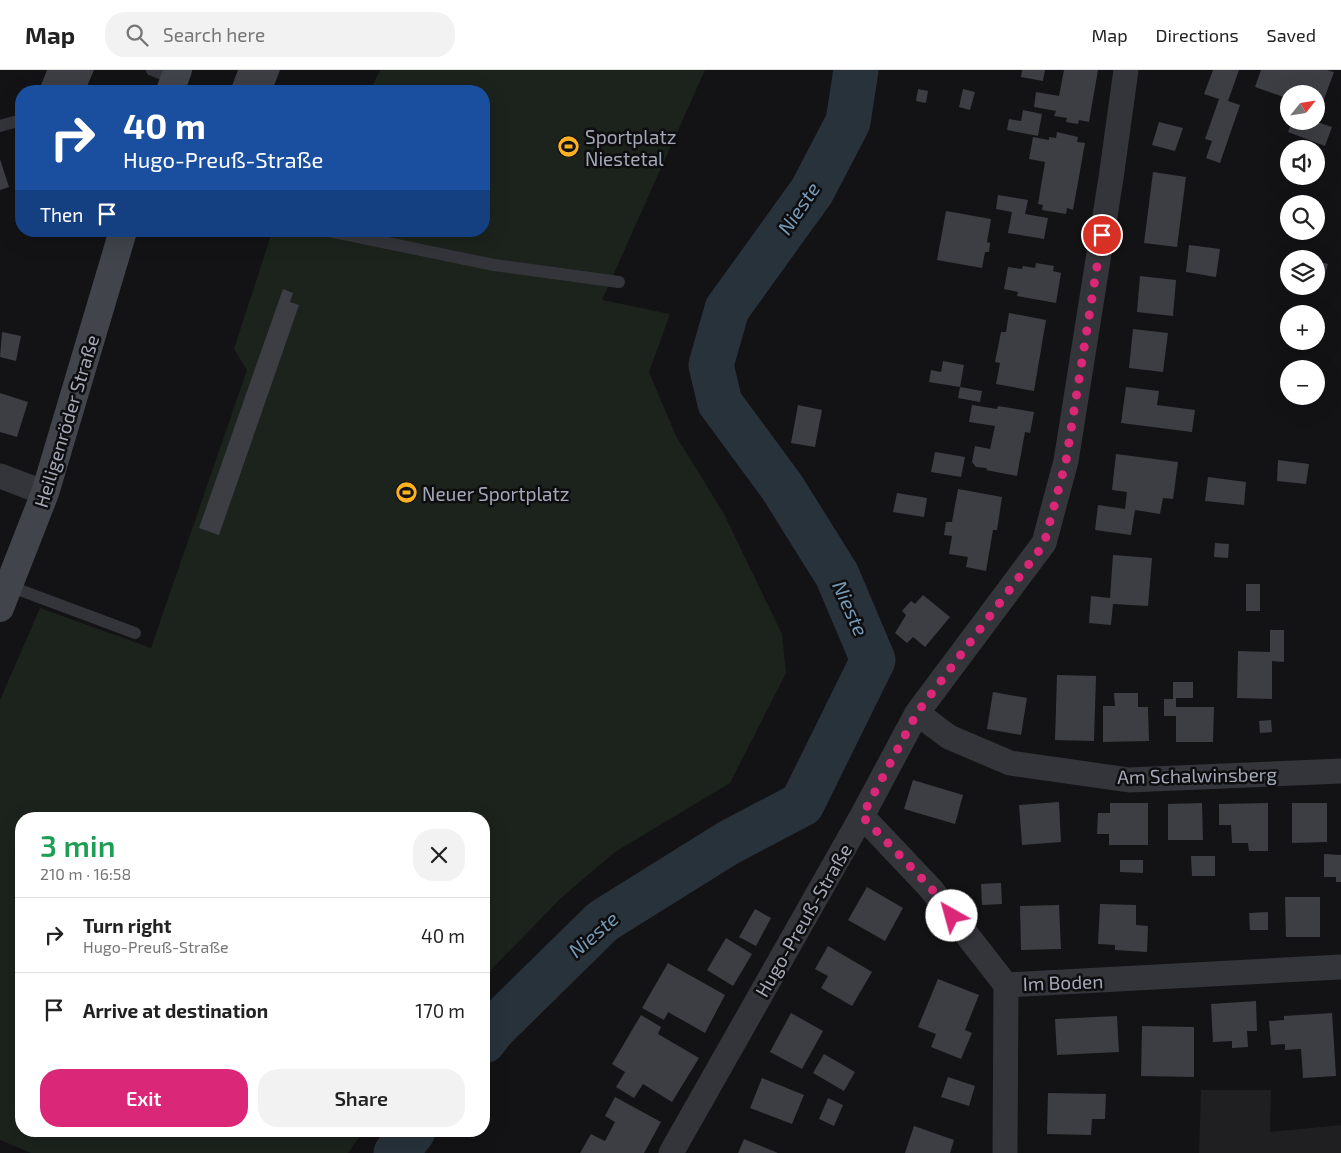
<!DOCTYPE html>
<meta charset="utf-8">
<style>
body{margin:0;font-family:"Exo 2",sans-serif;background:#f2f2f2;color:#222;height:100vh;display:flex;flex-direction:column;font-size:19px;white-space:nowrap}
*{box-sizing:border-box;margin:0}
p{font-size:16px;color:#767676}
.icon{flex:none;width:28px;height:28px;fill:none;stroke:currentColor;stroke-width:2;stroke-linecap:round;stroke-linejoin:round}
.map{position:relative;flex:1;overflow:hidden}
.sheet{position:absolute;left:15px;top:742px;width:475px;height:325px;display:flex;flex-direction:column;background:#fff;border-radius:20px;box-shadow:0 5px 20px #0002}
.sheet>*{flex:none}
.banner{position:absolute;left:15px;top:15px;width:475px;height:152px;border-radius:20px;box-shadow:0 5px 20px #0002;background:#1a4fa0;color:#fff;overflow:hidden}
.needle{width:32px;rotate:60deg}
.fabs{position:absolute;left:1280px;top:15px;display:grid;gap:10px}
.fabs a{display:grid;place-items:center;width:45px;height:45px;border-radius:50%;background:#fff;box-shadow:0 5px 20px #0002;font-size:25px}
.pin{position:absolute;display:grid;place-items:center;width:42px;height:42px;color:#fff;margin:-21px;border:2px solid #fff;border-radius:50%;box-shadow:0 1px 5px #0007}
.me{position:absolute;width:55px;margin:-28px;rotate:322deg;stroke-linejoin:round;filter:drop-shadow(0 0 4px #0008)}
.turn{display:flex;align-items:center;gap:18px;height:105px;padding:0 25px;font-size:22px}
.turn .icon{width:65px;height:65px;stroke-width:2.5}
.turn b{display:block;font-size:35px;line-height:42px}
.then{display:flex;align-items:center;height:48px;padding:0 25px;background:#0003;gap:10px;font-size:19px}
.round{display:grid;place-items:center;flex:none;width:52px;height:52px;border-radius:20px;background:#f2f2f2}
.summary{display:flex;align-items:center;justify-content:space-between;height:85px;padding:0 25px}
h1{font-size:30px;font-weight:600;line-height:38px;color:#1e9e55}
.action{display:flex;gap:10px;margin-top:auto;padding:10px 25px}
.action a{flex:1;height:58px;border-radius:20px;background:#db2777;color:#fff;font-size:20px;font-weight:600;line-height:58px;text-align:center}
.action a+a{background:#f2f2f2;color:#222}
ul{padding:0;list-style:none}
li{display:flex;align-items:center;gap:15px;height:75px;padding:0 25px;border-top:1px solid #e0e0e0}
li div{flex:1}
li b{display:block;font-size:19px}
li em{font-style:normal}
header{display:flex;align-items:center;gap:30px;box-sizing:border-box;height:70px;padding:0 25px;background:#fff;border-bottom:1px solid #e0e0e0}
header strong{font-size:24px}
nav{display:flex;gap:28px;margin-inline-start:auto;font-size:18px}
.search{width:350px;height:45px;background:#f2f2f2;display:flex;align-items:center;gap:12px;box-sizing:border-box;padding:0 18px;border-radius:20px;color:#767676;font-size:19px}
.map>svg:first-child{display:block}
</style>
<header>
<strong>Map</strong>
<div class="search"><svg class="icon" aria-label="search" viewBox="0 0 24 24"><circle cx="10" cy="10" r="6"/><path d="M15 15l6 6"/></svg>Search here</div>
<nav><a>Map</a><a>Directions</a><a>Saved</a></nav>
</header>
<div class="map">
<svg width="1341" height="1083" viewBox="0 0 1341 1083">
<rect width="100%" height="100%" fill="#131315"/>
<path fill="#1f1f22" d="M1201 1020H1271L1270 1062 1341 1055V1083H1199Z"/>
<path fill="#1b231c" d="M380 0H705L602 230 670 244 649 302 676 366 723 442 782 564 786 603 730 713 615 782 561 828 484 907V749H21V1061H363L348 1083H31L0 1070V630L40 538 151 578 247 300 234 279 271 165 266 161H484V21H370Z"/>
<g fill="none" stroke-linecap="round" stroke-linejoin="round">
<path stroke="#28323a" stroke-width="45" d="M484 971 493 959 603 851 728 773 802 734 873 590 837 505 782 417 720 333 711 295 727 239 812 121 848 52 856 0
M396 1083 413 1061"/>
</g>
<path fill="#3c3e43" d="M47 0H94L85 21H43L39 20Z
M238 0H280L272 21H230Z
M1022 0H1045L1043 11 1021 7Z
M1064 0H1098L1089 52 1079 50 1078 54 1066 52 1067 48 1054 46 1056 41 1034 37 1036 22 1059 26Z
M1213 0H1239L1228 31 1240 35 1220 93 1206 88 1212 71 1205 69 1219 29 1204 24Z
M1261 0H1327L1334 2 1320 40 1316 39V24H1289V29L1255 17Z
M918 19 928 21 926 33 916 31Z
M963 19 975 22 970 40 959 37Z
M1023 40 1042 44 1038 66 1007 60 1009 49 1021 51Z
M1292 51 1311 58 1314 51 1332 57 1325 76 1288 62Z
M1159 52 1183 58 1175 81 1152 75Z
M1057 62 1078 67 1077 72 1085 73 1073 140 1067 138 1066 144 1042 140 1043 135 1038 134 1045 92 1029 89 1033 67 1049 70V67L1056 68Z
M0 89 9 117 0 120Z
M1153 102 1186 107 1177 177 1144 173Z
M998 125 1028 130 1025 144 1048 148 1044 169 1008 163 1012 142 996 139Z
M946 141 991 149 987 172 990 173 989 182H985L982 198 937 190Z
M1189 175 1220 179 1216 207 1186 202Z
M1316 191 1328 194 1324 208 1316 206Z
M1036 193 1054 196 1053 201 1061 203 1056 233 1017 226 1018 222 1004 219 1008 197 1022 199 1023 196 1035 198Z
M1140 206 1176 210 1173 246 1137 242Z
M283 219 293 223 290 232 299 235 219 465 199 458Z
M1009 243 1046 250 1034 321 996 314 1000 293 995 292 1001 262H1006Z
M1133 259 1168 263 1163 302 1129 298Z
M2 262 21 266 16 291 0 287Z
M943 291 964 295 960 317 929 312 931 300 941 302Z
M960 317 982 321 980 332 958 328Z
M1126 317 1159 321 1157 335 1195 340 1192 362 1121 353Z
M0 323 28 332 17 367 0 362Z
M798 335 822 340 815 377 791 373Z
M972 335 997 339 998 336 1034 342 1030 363 1025 362 1017 406 986 400 987 398 976 397 972 392 975 376 990 379 995 356 969 352Z
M935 382 965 387 961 407 931 402Z
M1116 384 1178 392 1173 429 1163 428 1160 444 1135 440 1131 465 1095 460 1098 435 1125 439 1127 422 1112 420Z
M1278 390 1309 394 1306 414 1277 411Z
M1208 407 1246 412 1244 435 1205 431Z
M958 419 1002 427 997 460H993L986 501 966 497 968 487 949 484 952 466 944 465 946 452H952Z
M897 423 927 428 924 447 893 442Z
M1215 473 1229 474 1228 488 1214 487Z
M1113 485 1152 488 1148 536 1113 534 1111 555 1089 553 1091 526 1110 528Z
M1246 514H1260V541H1246Z
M923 525 950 547 925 577 913 567 907 573 895 563 906 545 902 541 911 531 915 534Z
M1270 560H1284V592L1272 591V629L1237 628 1238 581 1270 582Z
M1057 605 1096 606 1094 671 1055 670Z
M1173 612H1193V628H1176V637H1214L1213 672H1176V646H1164V629H1173Z
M993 622 1027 628 1021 665 987 659Z
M1114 623H1138V637H1148L1149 671 1103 672V636H1115Z
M1271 650 1272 662 1260 663 1259 651Z
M913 710 963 725 955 754 904 739Z
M1059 732 1061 772 1022 775 1019 735Z
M1110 733H1148V775H1109V764H1097L1098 743H1110Z
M1202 733 1203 770H1168V734Z
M1268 733V781H1249L1248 773H1232L1231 755H1219V734Z
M1292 733H1327V772L1292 773Z
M1324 784 1341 785V812H1336V807H1324Z
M1191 786H1215V806H1192Z
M1120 790H1143V803L1120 802Z
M1001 813 1002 834 982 835 981 814Z
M867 817 903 838 885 871 848 850Z
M1285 827H1320V867H1286Z
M1100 834 1136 835V855L1148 856 1147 882 1115 880V875L1098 874Z
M1059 835 1061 879 1021 880 1020 836Z
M755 839 771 848 756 876 739 867Z
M1268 842V860H1250L1249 843Z
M726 868 752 884 733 916 707 900Z
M828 876 872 902 852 936 821 918 828 906 815 899Z
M668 893 725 925 705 963 668 942 664 950 642 938Z
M938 909 979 925 965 960 972 963 961 989 931 977 936 964 918 957Z
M1256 931 1257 961H1247L1248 977 1232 978V971L1213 972 1211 934Z
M791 943 823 961 802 999 770 982Z
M1332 943 1336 1006 1303 1008 1301 979 1285 980V974L1271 975 1269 951 1284 950V946Z
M641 945 661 957 658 964 699 988 672 1032 643 1014 634 1028 616 1017 625 1002 612 994Z
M1117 946 1119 982 1057 985 1055 949Z
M1142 956 1194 957V1007L1141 1006Z
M824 984 855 1002 844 1021 813 1003Z
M948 1007 975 1016 969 1036 941 1027Z
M762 1008 804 1025 792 1054 750 1038Z
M1048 1023 1106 1024 1105 1049H1092L1091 1065 1047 1064Z
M615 1027 661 1052 644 1083H580L591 1064 605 1071 615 1052 605 1046Z
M828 1028 843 1035 834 1056 819 1049Z
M914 1056 954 1070 950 1083H905Z
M744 1069 778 1083H738Z"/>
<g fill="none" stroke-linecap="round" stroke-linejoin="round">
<path stroke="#34353a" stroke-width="12" d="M152 0 175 9
M0 56 21 50
M329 161 494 195 619 212
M9 516 135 563"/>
<path stroke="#34353a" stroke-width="25" d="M0 406 45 423
M917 643 949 667 1010 693 1129 710 1341 701
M862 746 931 819 1006 915 1341 897
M671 1083 862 746 917 643 1044 473 1066 391 1111 108 1126 0
M1005 1083 1006 915"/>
<path stroke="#41444a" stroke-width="28" d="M170 21 178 0
M0 538 45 423 123 161"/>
</g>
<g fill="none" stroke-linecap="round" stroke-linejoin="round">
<path stroke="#db2777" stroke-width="9" stroke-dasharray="0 16.2" d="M952 846 931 818 862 746 917 643 1044 474 1066 391 1102 165"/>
</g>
<defs>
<symbol id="stadium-disc" viewBox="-11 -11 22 22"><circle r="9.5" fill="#ffb121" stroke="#0e0e10"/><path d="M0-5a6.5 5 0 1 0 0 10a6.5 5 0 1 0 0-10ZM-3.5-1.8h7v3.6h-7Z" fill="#111"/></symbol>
</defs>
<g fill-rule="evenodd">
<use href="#stadium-disc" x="556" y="64" width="25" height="25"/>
<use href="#stadium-disc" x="394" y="410" width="25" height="25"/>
</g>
<g text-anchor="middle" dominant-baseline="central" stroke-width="5" stroke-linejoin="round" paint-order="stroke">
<g font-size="19" fill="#a3a9b7" stroke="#0e0e10" text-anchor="start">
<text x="585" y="66">Sportplatz<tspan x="585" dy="22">Niestetal</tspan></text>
<text x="422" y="423">Neuer Sportplatz</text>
</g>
<g font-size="19" fill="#a3a9b7" stroke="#0e0e10">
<text transform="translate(66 351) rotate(-73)">Heiligenröder Straße</text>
<text transform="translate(1197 705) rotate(-1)">Am Schalwinsberg</text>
<text transform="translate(803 850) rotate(-60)">Hugo-Preuß-Straße</text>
<text transform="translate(1063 912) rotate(-2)">Im Boden</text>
</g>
<g font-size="20" font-style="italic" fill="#7699b5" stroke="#0e0e10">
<text transform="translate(798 138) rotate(-56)">Nieste</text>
<text transform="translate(851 538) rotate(66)">Nieste</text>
<text transform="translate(593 864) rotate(-41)">Nieste</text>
</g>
</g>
</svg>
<div class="fabs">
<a><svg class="needle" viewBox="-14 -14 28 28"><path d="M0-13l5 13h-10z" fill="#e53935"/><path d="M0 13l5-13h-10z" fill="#767676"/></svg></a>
<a><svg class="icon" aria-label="sound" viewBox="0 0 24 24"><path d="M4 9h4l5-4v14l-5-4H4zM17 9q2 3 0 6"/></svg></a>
<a><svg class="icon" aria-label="search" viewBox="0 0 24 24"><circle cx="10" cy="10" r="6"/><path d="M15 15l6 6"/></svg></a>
<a><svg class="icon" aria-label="layers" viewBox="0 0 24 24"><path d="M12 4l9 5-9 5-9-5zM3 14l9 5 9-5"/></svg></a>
<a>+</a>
<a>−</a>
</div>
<div class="pin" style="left:1102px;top:165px;background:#d93025"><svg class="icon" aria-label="arrive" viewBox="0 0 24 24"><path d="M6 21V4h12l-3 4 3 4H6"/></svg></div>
<svg class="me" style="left:952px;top:846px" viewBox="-20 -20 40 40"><circle r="19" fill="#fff"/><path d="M0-13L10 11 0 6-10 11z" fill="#db2777"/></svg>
<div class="banner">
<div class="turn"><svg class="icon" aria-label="right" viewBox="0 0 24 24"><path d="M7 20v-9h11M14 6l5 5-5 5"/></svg><div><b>40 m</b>Hugo-Preuß-Straße</div></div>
<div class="then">Then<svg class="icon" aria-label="arrive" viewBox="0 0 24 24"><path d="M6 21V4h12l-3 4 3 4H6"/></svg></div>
</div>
<section class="sheet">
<div class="summary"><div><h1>3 min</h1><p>210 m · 16:58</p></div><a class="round"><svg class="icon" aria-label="close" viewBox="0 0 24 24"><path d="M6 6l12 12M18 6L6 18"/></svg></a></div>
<ul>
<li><svg class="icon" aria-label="right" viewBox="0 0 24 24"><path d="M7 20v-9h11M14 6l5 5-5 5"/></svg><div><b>Turn right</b><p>Hugo-Preuß-Straße</p></div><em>40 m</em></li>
<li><svg class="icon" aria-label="arrive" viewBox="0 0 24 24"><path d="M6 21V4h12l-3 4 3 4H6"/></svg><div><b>Arrive at destination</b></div><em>170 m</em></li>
</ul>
<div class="action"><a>Exit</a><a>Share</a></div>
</section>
</div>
